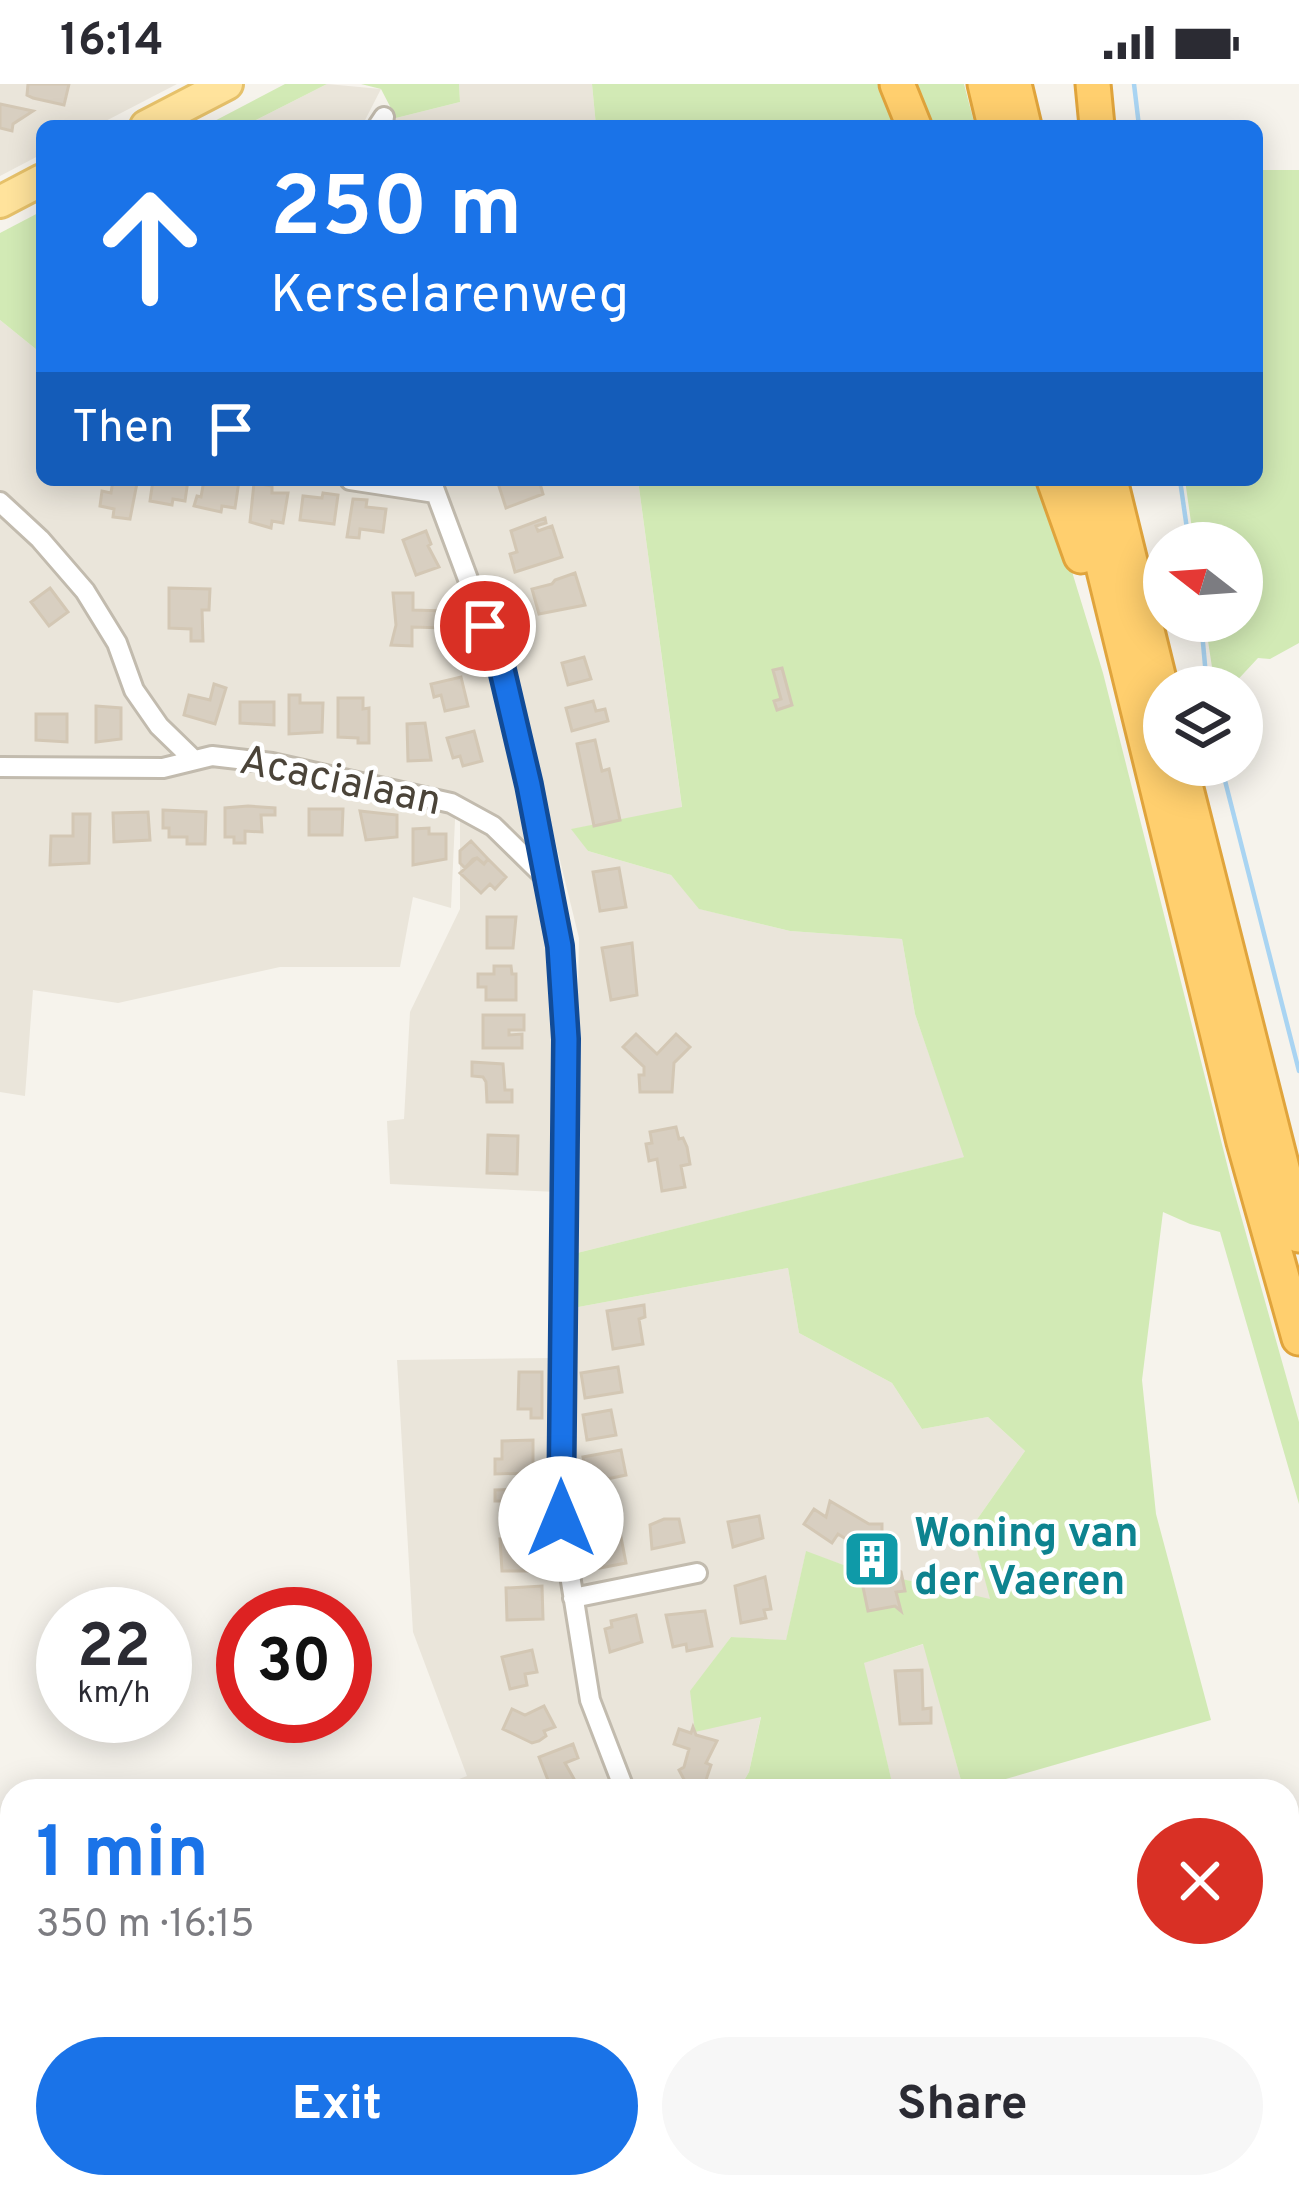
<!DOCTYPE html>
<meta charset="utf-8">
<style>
body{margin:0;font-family:Overpass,sans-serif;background:#f7f7f7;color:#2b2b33;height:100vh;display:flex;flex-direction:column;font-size:45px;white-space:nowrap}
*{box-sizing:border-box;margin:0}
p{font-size:39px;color:#7c7c81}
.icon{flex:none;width:66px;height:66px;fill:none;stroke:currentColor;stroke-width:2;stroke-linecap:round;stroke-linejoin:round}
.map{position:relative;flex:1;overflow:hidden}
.panel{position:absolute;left:0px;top:1695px;width:1299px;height:420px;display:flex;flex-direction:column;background:#fff;border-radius:36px 36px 0 0;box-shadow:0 6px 30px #0003}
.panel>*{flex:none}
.hud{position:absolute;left:36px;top:36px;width:1227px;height:366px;border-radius:18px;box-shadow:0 6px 30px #0003;background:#1a73e8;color:#fff;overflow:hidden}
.needle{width:78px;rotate:287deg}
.buttons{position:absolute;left:1143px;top:438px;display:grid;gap:24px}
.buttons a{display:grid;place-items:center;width:120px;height:120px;border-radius:50%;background:#fff;box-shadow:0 6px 30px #0003;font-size:60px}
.speed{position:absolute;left:36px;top:1503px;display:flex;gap:24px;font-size:60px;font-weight:700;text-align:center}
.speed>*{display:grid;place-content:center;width:156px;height:156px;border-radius:50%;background:#fff;box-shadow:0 6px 30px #0003;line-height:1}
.speed small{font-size:30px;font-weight:400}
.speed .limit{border:18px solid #d22;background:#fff;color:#111}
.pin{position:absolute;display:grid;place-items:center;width:102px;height:102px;color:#fff;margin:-51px;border:6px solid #fff;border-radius:50%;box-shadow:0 3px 12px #0007}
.me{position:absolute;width:132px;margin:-66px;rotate:0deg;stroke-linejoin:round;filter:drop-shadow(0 0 9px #0008)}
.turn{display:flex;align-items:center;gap:42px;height:252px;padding:0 36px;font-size:54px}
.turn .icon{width:156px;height:156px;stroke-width:2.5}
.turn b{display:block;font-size:84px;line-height:102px}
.then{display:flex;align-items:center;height:114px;padding:0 36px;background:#0003;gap:24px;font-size:45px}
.round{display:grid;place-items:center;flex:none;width:126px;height:126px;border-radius:63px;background:#f7f7f7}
.headline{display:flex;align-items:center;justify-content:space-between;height:204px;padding:0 36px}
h1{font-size:72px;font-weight:700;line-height:90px;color:#1a73e8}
.action{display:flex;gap:24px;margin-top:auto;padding:24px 36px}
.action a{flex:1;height:138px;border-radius:72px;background:#1a73e8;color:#fff;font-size:48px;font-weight:700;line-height:138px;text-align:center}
.action a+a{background:#f7f7f7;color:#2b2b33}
.status{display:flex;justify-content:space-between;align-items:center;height:84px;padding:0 60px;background:#fff;direction:ltr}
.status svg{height:33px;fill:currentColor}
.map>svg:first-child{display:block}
</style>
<div class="status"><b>16:14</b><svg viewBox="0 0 49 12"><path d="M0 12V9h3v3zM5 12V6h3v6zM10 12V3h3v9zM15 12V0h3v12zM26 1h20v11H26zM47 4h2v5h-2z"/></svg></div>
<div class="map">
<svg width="1299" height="2115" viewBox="0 0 1299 2115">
<rect width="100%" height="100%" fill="#f6f3ec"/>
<path fill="#eae5da" d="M0 0H177L96 42H42V70L0 92Z
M327 0 381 5 362 42H244Z
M459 0H592L596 42H391L396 34 460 18Z
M0 236 42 270V396H422L474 537 535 754 528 761 501 739 456 714 451 824 413 813 400 883H280L118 919 33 906 25 1012 0 1008Z
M438 396H638L682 724 573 745 588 767 671 791 700 825 790 847 902 855 915 930 965 1073 573 1170 579 854 523 625Z
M460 733 496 753 539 806 553 863 557 1108 390 1100 387 1037 404 1035 410 928 460 825Z
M788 1184 799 1249 892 1299 922 1345 988 1333 1025 1367 971 1444 991 1516 849 1483 806 1468 786 1557 731 1553 714 1576 761 1632 749 1688 738 1707H428L467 1692 413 1548 397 1276 553 1274 573 1224Z
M924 1560 964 1707H894L863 1579Z"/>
<path fill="#d2eab5" d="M285 0H327L244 42H205Z
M361 0H459L460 18 396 34 381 5Z
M592 0H880L897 42H596Z
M912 0H964L975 42H929Z
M1257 86H1299V559L1270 575 1258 574 1231 603H1215L1205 537H1242V459H1194L1185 396H1257Z
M42 127V270L0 236V149Z
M638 396H1038L1062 455 1103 589 1232 1100 1299 1338V1420L1220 1148 1190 1140 1163 1128 1142 1296 1156 1430 1211 1636 964 1707 923 1560 864 1579 894 1707H738L749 1688 761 1633 695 1648 690 1607 731 1553 786 1556 806 1467 849 1483 990 1515 971 1444 1025 1367 988 1333 922 1345 892 1299 799 1249 788 1184 573 1224V1170L964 1073 915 930 902 855 790 847 699 825 671 791 588 767 571 745 682 723Z"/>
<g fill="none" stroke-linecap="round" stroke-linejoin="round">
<path stroke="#a9d4f2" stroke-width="4.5" d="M1134 0 1139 42
M1180 396 1189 459
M1201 537 1207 603
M1221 681 1299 987"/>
</g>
<path fill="#d8cfc1" stroke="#d3c7b4" stroke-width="3" d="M28 0H69L64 21 33 14 27 11Z
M0 20 33 27 13 40 12 47 0 44Z
M113 396 137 399 130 435 113 433 114 425 100 422 102 407 111 409Z
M153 396H188L185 417 173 415 172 421 150 417Z
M204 396 239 397 235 424 222 422 221 428 194 422 197 412 201 413Z
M497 396H539L543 410 506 424Z
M254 399 272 402V409H288L283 439 272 437 271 444 250 438Z
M323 409 338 411 334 440 300 436 303 412 322 414Z
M353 415 367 416 366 423 386 425 383 448 360 445 359 454 347 453Z
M545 434 546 439 536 442 538 447 552 442 562 473 515 488 510 470 517 468 511 447Z
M426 447 431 460 428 462 439 483 416 491 403 456Z
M575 489 585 521 539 530 532 505 552 500 555 496Z
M50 504 68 528 49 542 31 518Z
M169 504 210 505 209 526H202L203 557H191V545L169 544Z
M393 509H413V526L446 527V544L412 543V562L391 561 396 541Z
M584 573 591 595 568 601 562 579Z
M782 584 792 621 777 626 774 617 781 615 773 586Z
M461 593 468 622 445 627 441 611 434 613 431 600Z
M214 600 226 604 215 640 184 631 189 611 210 616Z
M289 611H300V619H323L322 648 289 650Z
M338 614H363V625L369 624V659H358V654L338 653Z
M593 617 596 627 605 625 608 637 572 647 566 624Z
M240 618H274V641L240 639Z
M96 622 121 624V655L96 658Z
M36 630H67V658L36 656Z
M425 639 431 676 408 677 407 640Z
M474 647 482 677 463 682 460 672 453 674 447 654Z
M595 656 602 687 609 685 620 736 594 742 577 660Z
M248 722 275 724V731H261L262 748 245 747V759H234V753H225V724Z
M309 725H343L342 751H309Z
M163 726 206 728 205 760H187V753H169V744H163Z
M360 727 397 731V753L366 756Z
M148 728 150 756 114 758 113 729Z
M73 730H90L89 779 50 781 51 752H73Z
M429 744V750H446V775L413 781V745Z
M471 757 488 775 484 780 477 774 473 775 465 784 460 779V767Z
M477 774 484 780 488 775 506 793 495 805 490 800 481 809 460 789Z
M619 784 626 823 600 827 593 788Z
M487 833H516L513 864H487Z
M632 859 637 911 611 916 602 864Z
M494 882H511L512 890H516V916H486V903H478V890H494Z
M483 931H524V946H509V951L522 950V964H483Z
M636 950 657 970 676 950 690 963 674 979 672 1008H640L639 991H644V983L623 963Z
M472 978 503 980 505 1006H512V1018H487L486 998 483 993 472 992Z
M676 1043 679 1055 683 1054 687 1063 690 1080 681 1082 685 1103 662 1107 657 1075 649 1077 646 1060 652 1059 650 1048Z
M488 1051 518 1052 517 1090 487 1089Z
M644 1221 645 1233 639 1235 643 1260 613 1265 607 1227Z
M618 1283 622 1308 585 1314 581 1289Z
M519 1288H542V1334H531V1325H518Z
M611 1326 616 1351 587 1356 583 1331Z
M533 1356V1389L495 1390V1375H502V1357Z
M621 1366 626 1391 588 1399 583 1373Z
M534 1405 531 1438 503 1439V1417H495V1406Z
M830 1417 869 1440H882V1454L891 1460 885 1469 891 1481 901 1488 905 1507 896 1508 901 1527 895 1522 868 1527 854 1460 838 1450 832 1459 804 1440 814 1425 826 1433Z
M759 1432 763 1454 733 1463 728 1438Z
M664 1435H679L684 1458 652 1465 650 1441Z
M614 1445 620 1448 626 1479 595 1485 588 1450Z
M537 1454 539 1487H502L500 1455Z
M765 1493 771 1525 764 1526 766 1534 741 1539 735 1502Z
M542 1502 543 1535 507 1536 506 1504Z
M705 1527 712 1562 687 1567 686 1560 673 1563 666 1531Z
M636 1531 642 1558 610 1568 605 1545 612 1543 611 1537Z
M532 1566 537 1588 525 1590 527 1601 510 1605 502 1573Z
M922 1586 923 1625 931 1624V1639L900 1640 895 1587Z
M544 1622 555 1643 544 1647 546 1652 539 1657 532 1659 503 1645 512 1625 525 1631Z
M693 1643 696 1651 717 1657 706 1679 711 1681 705 1699 697 1697 689 1705 679 1686 684 1683 689 1665 674 1660 679 1645 691 1649Z
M573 1660 578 1674 565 1679 574 1695 551 1704 539 1673Z"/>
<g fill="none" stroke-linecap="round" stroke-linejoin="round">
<defs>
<path id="minor" d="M378 42 384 33
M350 396 435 409
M431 396 502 586 529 701 545 793
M0 418 40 455 85 507 117 559 134 606 159 642 194 676
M0 683 163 684 212 672 272 679 451 719 493 742 545 793 560 862 566 955 561 1435 590 1616 625 1707
M573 1514 697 1489
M762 2103 766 2115"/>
<path id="primary" d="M146 42 227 0
M0 118 42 96"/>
<path id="motorway" d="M897 0 914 42
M985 0 995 42
M1014 0 1024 42
M1093 0 1097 42
M1054 396 1081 472
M1082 396 1244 1058 1299 1254
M1110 396 1164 616
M1180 681 1299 1151"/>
</defs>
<use href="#minor" stroke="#c2bbae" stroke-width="24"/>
<use href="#primary" stroke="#e6c16a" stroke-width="36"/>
<use href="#motorway" stroke="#e0a43c" stroke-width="39"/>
<use href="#minor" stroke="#fff" stroke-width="18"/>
<use href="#primary" stroke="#ffe39c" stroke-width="30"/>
<use href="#motorway" stroke="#ffcf6e" stroke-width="33"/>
</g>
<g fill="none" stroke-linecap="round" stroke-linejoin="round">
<defs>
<path id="route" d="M485 542 502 586 529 701 560 862 566 955 561 1435"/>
</defs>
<use href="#route" stroke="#114b97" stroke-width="30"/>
<use href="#route" stroke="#1a73e8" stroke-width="21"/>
</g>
<defs>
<symbol id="building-square" viewBox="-11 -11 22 22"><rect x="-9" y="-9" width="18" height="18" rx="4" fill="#0f9aa8" stroke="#fff"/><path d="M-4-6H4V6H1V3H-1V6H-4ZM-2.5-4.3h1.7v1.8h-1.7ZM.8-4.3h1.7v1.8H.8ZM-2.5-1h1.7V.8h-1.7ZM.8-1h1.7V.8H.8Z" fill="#fff"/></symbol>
</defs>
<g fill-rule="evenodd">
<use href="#building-square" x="839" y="1442" width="66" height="66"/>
</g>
<g text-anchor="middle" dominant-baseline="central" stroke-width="9" stroke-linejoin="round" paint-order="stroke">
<g font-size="42" fill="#4b4439" stroke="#fff">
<text transform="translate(340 699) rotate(12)">Acacialaan</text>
</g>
<g font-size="42" font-weight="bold" fill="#0d838f" stroke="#fff" text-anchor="start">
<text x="914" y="1451">Woning van<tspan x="914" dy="48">der Vaeren</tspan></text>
</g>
</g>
</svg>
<div class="buttons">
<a><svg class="needle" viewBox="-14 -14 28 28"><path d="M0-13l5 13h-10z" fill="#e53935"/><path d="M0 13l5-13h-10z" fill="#7c7c81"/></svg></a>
<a><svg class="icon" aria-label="layers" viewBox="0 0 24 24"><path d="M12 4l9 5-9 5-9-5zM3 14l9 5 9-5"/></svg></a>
</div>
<div class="speed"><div>22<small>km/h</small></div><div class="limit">30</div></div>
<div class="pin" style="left:485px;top:542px;background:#d93025"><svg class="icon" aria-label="arrive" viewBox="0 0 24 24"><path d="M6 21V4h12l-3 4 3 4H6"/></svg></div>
<svg class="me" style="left:561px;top:1435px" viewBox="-20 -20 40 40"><circle r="19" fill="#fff"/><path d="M0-13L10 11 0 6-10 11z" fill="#1a73e8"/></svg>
<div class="hud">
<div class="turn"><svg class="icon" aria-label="ahead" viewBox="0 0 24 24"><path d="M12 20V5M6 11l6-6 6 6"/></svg><div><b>250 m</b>Kerselarenweg</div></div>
<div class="then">Then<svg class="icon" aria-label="arrive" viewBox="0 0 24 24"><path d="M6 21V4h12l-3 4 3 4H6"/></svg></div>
</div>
<section class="panel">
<div class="headline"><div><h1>1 min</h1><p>350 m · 16:15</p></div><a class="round" style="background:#d93025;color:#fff"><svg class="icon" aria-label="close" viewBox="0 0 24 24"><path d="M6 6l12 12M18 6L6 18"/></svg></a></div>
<div class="action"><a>Exit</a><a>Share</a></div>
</section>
</div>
